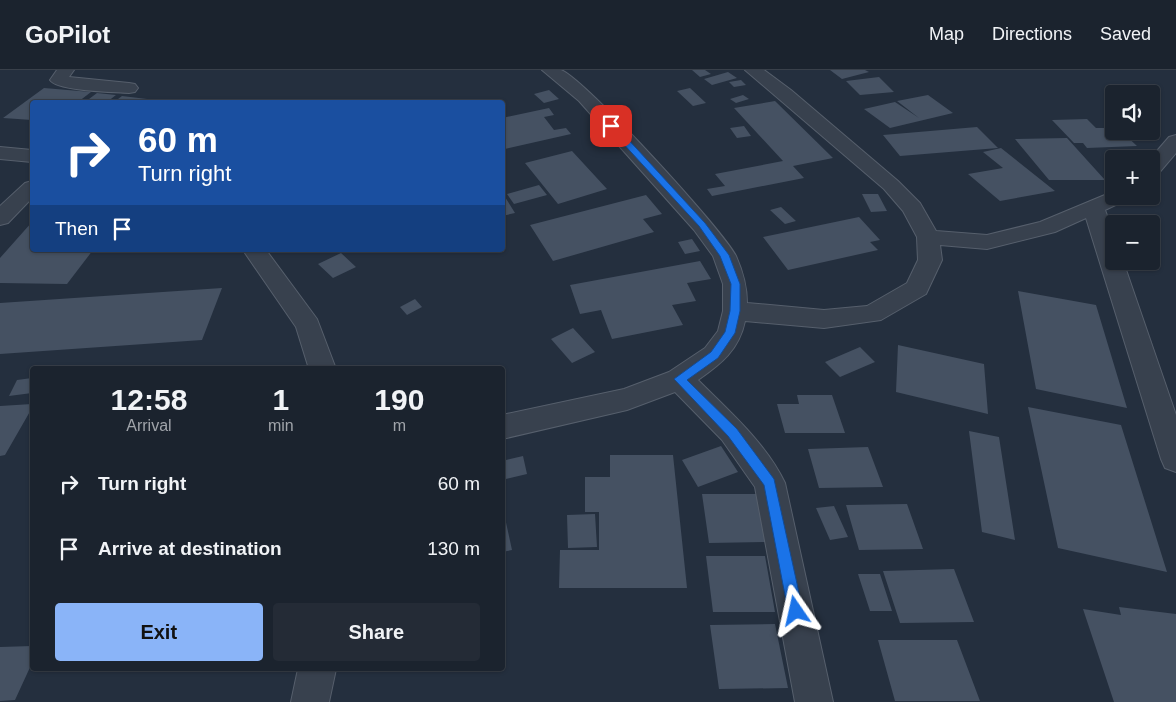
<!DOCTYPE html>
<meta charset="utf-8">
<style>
body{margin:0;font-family:Helvetica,sans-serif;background:#242b36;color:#f1f3f6;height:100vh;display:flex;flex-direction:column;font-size:19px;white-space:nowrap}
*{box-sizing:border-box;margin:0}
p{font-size:16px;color:#a0a4aa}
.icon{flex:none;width:28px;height:28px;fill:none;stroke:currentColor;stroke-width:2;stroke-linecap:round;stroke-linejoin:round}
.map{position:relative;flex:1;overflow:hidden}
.details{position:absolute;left:30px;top:296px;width:475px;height:305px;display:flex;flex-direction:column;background:#1b232e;border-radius:5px;box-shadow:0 1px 4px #0004,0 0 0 1px #39404a}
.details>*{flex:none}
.top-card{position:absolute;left:30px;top:30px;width:475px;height:152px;border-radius:5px;box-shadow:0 1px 4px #0004,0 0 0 1px #39404a;background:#1a4fa0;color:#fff;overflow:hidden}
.controls{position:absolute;left:1105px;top:15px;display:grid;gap:10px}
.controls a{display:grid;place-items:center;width:55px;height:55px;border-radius:5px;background:#1b232e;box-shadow:0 1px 4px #0004,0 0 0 1px #39404a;font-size:25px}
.pin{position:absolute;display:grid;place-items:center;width:42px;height:42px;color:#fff;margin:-21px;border-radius:10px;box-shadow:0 2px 8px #0006}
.me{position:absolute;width:55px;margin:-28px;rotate:349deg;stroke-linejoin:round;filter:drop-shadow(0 0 4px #0008)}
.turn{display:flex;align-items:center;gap:18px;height:105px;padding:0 25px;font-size:22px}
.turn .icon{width:65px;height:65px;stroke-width:2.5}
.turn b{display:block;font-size:35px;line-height:42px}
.then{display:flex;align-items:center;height:48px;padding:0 25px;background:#0003;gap:10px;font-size:19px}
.eta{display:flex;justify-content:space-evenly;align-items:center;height:85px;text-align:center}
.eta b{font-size:30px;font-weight:700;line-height:35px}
.action{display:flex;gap:10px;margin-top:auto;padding:10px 25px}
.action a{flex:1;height:58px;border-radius:5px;background:#8ab4f8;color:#111;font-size:20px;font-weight:700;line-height:58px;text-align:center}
.action a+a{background:#242b36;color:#f1f3f6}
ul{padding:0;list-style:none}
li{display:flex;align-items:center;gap:15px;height:65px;padding:0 25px}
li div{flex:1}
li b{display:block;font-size:19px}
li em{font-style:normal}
header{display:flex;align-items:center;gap:30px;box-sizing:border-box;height:70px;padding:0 25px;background:#1b232e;border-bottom:1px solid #39404a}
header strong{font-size:24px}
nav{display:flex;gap:28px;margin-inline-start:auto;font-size:18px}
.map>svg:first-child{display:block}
</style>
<header>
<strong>GoPilot</strong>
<nav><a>Map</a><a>Directions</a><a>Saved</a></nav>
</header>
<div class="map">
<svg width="1176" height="632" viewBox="0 0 1176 632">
<rect width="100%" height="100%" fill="#242f3e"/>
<path fill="#455162" d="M692 0H705L711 4 700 7Z
M830 0H865L869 2 842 9Z
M728 2 737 8 712 15 704 9Z
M879 7 894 22 860 25 846 11Z
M741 10 746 15 734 17 729 12Z
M44 18 91 22 78 32H32V50L3 48Z
M690 18 706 33 693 36 677 21Z
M549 20 559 29 544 33 534 24Z
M97 23 116 25 107 32H85Z
M743 25 749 29 736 33 730 29Z
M928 25 953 43 890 58 864 39 895 32 919 48 897 31Z
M122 26 164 31 114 32Z
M775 31 833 88 793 96 804 108 712 126 707 119 725 116 715 104 783 91 734 38Z
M549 38 554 45 544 47 554 60 566 58 571 64 505 79 502 78V48Z
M1087 49 1096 58H1114V61H1121L1137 76 1087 78 1083 73H1074L1052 50Z
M744 56 751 66 737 68 730 58Z
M977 57 998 78 900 86 883 65Z
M1067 68 1105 110H1049L1015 69Z
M1001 78 1055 121 1000 131 968 104 1003 98 983 82Z
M572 81 607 119 558 134 525 93Z
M539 115 547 125 514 134 507 124Z
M502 122 515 143 502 146Z
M862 124H878L887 141 871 142Z
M646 125 662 144 643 149 654 162 553 191 530 155Z
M781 137 796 151 785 154 770 140Z
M859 147 880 170 870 172 878 180 788 200 763 167Z
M32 152V180H93L67 214 0 213V188Z
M692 169 700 181 685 184 678 172Z
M341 183 356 197 333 208 318 194Z
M700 191 711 209 687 213 696 231 672 235 683 255 612 269 601 240 580 244 570 215Z
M222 218 202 270 0 284V233Z
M1018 221 1096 235 1127 338 1036 319Z
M415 229 422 237 407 245 400 237Z
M573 258 595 282 572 293 551 269Z
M898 275 984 294 988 344 896 322Z
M860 277 875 292 840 307 825 292Z
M32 308V323L9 326 17 310Z
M797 325H832L845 363H785L777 334H799Z
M32 334V338L5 385 0 386V336Z
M1028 337 1121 355 1167 502 1058 478Z
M969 361 999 367 1015 470 982 462Z
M721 376 738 402 698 417 682 390Z
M868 377 883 417 819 418 808 379Z
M610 385H673L687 518H559L560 480H599V442H585V407H610Z
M523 386 527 404 502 410V391Z
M702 424H758L768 472 709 473Z
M502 434 512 480 502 482Z
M907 434 923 479 859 480 846 435Z
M834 436 848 467 830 470 816 438Z
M595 444 597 477 568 478 567 445Z
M706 486H765L775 542H713Z
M954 499 974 552 900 553 883 501Z
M858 504H880L892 541H870Z
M1119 537 1176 544V632H1114L1083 539 1121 545Z
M775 554 788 618 719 619 710 555Z
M878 570H957L980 631H895Z
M32 576V593L15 630 0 631V577Z"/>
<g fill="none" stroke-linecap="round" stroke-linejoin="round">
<defs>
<path id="minor" d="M57 0H74L69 7 129 13 135 14 138 18 135 22 129 23C114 22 57 21 50 10Z
M542 0C547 0 556 0 561 0 585 9 723 160 736 186 743 202 747 216 747 233L824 240 867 236 907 213 918 190 917 167 903 141 884 119 745 0H764L791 20 898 111 920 133 936 161 987 165 1040 152 1112 122 1114 121V126H1129L1126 130 1105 140 1114 164V191H1123L1176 345V402L1165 398 1161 389 1086 148 1055 162 987 179 940 175 942 190 926 224 881 250 824 258 745 251C739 280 721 294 698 310 729 341 766 373 785 413L833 632H795L755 417 722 370 675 322 627 340 502 369V345L624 319 669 302 705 278 718 261 723 241V214L713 186 694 160 579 31Z
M1176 65V83L1158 104 1151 106 1150 89 1169 67Z
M0 77 32 80V92L0 89Z
M32 111V128L8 153 0 155V136L25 113Z
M243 180H266L317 249 336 299H309L296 257Z
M298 599H336L329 632H291Z"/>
</defs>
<use href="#minor" stroke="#565f6c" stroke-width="2"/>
<use href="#minor" fill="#38414e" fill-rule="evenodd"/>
</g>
<path fill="#1a73e8" stroke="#114b97" d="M608 54H614L705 153 729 185 740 214V241L735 263 718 288 687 310 737 359 774 409 803 541 801 546 796 548 790 546 788 541 764 415 728 366 674 309 711 282 725 262 730 241 731 214 720 186 699 156 608 57Z"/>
</svg>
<div class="controls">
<a><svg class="icon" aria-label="sound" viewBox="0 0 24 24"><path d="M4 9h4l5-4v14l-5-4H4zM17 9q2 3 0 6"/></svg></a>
<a>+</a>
<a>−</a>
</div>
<div class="pin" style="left:611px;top:56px;background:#d93025"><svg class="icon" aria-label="arrive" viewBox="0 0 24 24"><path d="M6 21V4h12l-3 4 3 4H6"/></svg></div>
<svg class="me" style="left:796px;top:541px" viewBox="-20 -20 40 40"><path d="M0-17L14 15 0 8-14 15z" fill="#1a73e8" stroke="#fff" stroke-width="4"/></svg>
<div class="top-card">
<div class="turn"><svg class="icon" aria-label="right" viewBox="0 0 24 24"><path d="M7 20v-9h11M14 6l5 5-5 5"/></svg><div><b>60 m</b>Turn right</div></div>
<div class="then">Then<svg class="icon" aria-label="arrive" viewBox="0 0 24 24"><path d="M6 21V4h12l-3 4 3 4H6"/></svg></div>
</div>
<section class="details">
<div class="eta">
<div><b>12:58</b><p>Arrival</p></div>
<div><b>1</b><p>min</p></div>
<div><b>190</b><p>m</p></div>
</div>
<ul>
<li><svg class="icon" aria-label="right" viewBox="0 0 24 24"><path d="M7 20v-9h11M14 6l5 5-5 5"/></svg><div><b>Turn right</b></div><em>60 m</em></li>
<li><svg class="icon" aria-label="arrive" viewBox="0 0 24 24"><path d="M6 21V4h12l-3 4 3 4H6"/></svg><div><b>Arrive at destination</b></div><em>130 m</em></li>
</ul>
<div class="action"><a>Exit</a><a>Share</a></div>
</section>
</div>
